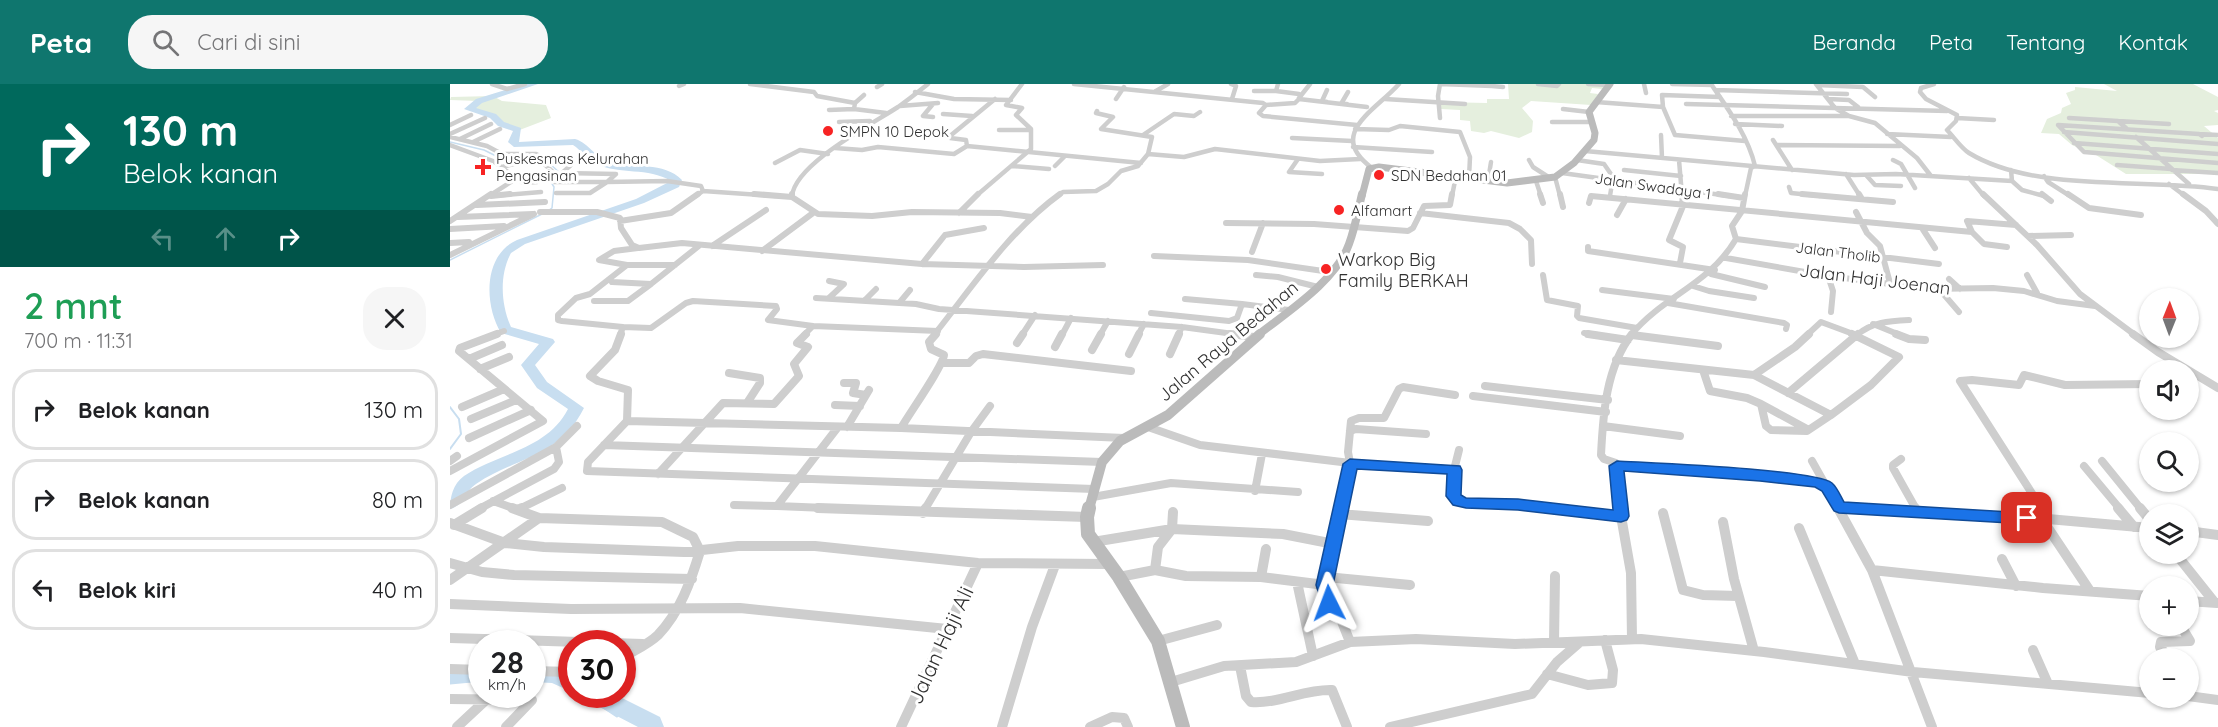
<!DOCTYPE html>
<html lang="id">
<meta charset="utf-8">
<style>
body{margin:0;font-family:Quicksand,sans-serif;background:#f6f6f6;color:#202124;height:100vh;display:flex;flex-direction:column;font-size:22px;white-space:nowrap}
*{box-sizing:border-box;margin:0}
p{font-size:20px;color:#757577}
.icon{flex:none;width:33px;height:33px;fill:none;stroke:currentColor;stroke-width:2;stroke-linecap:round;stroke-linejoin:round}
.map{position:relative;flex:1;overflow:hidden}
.drawer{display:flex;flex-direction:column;background:#fff;width:450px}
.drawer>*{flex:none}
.hud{background:#00695c;color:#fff;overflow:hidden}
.needle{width:39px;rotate:1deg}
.fabs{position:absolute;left:1689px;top:204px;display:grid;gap:12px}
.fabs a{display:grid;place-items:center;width:60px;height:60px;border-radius:50%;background:#fff;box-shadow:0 2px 4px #0004;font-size:30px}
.speed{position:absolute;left:18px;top:546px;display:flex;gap:12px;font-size:30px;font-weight:700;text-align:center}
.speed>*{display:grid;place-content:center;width:78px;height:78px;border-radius:50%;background:#fff;box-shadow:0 2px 4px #0004;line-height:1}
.speed small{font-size:15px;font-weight:400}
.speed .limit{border:9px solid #d22;background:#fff;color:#111}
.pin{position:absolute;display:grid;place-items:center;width:51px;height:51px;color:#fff;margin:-26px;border-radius:12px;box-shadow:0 3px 9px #0006}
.me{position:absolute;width:66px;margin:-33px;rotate:357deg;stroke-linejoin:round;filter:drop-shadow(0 0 4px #0008)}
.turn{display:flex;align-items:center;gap:21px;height:126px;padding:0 24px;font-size:27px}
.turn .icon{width:78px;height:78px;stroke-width:2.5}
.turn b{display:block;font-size:42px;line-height:51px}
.lanes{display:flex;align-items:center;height:57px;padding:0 24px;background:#0003;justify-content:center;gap:30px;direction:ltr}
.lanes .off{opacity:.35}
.round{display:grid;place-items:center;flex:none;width:63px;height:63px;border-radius:24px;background:#f6f6f6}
.headline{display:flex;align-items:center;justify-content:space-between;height:102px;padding:0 24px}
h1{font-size:36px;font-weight:600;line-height:45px;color:#1e9e55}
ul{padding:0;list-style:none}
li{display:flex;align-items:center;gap:18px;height:81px;margin:0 12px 9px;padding:0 12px;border:3px solid #e0e0e0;border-radius:24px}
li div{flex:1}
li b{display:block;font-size:22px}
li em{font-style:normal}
header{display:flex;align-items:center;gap:36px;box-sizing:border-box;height:84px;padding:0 30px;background:#0f766e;color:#fff}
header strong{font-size:28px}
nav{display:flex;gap:33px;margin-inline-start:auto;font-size:21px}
.search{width:420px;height:54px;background:#f6f6f6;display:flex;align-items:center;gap:15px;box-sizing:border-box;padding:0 21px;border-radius:24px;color:#757577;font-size:22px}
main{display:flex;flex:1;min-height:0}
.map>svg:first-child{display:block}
</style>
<header>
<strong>Peta</strong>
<div class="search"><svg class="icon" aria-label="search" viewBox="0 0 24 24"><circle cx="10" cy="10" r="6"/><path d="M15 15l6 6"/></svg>Cari di sini</div>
<nav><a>Beranda</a><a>Peta</a><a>Tentang</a><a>Kontak</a></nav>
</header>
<main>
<section class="drawer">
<div class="hud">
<div class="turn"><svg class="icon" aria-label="right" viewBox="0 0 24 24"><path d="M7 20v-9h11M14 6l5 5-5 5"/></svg><div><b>130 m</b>Belok kanan</div></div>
<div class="lanes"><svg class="icon off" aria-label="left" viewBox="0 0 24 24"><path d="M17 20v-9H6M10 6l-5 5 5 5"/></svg><svg class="icon off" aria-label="ahead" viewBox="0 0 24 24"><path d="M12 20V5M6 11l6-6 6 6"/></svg><svg class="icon" aria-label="right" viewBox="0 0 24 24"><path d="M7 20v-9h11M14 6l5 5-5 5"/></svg></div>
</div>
<div class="headline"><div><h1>2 mnt</h1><p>700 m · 11:31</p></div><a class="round"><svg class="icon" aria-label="close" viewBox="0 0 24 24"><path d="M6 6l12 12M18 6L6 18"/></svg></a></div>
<ul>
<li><svg class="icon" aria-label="right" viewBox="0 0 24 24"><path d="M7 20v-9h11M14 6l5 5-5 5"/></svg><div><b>Belok kanan</b></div><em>130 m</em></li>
<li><svg class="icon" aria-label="right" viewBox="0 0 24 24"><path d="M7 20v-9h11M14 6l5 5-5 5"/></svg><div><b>Belok kanan</b></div><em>80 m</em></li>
<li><svg class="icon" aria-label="left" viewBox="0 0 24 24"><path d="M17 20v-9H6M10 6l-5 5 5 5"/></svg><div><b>Belok kiri</b></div><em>40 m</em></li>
</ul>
</section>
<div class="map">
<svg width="1768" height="643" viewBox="0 0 1768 643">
<rect width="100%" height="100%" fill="#fff"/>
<path fill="#e5efde" d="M1058 0H1157L1153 5 1142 4 1140 9 1148 10 1141 21 1081 17 1072 24 1083 37 1082 48 1069 54 1041 47 1034 49 1021 47 1020 37 1010 36V26L991 25V18L1037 19V15H1059Z
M1654 0H1743L1768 13V26L1764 27 1768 29V41L1754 42 1768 54V90H1676L1646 71 1622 61 1609 50 1591 49 1597 35 1611 29 1612 24 1621 20 1616 9 1625 6V3L1667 7Z
M43 12 52 17 96 21 101 34 67 47V43L51 41 40 31 23 27 19 22 28 17 0 16 1 13Z"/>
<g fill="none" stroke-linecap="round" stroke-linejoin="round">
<path stroke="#c8def0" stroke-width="1.5" d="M0 58 34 66 58 78 74 75
M99 79 111 90 101 98 104 103 102 124 99 126
M0 176 94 129"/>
<path stroke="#c8def0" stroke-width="2" d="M0 323 9 335 11 350 0 365"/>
<path stroke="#c8def0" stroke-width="3" d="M82 594H99L122 603
M0 599 32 596
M134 610 167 632"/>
<path fill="#c8def0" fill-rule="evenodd" d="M75 0H88L32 19 26 24 46 30 54 38 71 44 69 58 125 55C139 59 145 74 160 78 183 85 214 77 232 96L229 103 194 119 75 160 61 169C49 191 51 221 61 243L103 255 105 258 85 281 97 298 134 324C109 374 66 373 26 400 15 407 15 421 0 425 0 413 3 400 14 392 48 369 97 366 118 325L87 304 71 281 89 260 51 249C34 221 33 171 67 156L186 115 221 97C198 83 170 91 146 80 137 76 131 66 123 61L64 63 58 58 63 47 48 42 40 34 14 25 26 15Z
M32 582V598L0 599V583Z
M87 583H105L122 590V608L102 599 82 598V584Z
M133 610H164L210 633 214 643H188L136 616Z"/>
<path stroke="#cecece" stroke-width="4.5" d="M42 0 57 5 75 0
M300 0 364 8 367 12 405 19 404 25 436 29
M624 0 813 19 816 21 809 29 813 32 907 41
M781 0 786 2 782 15
M828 0 826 7 849 10
M990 0 1042 2V0
M990 0 988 12 990 34
M1088 0 1107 2 1109 0
M1138 0 1159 1
M1194 0 1196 9
M1222 0 1262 1
M1261 0C1278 25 1298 52 1305 82L1301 84 1295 112
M1484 0 1471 4 1470 8 1476 15 1507 31 1506 37 1497 46C1504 53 1511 64 1519 69 1585 109 1692 94 1768 105
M1367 1 1413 3 1425 13
M229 2 234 0
M1042 2 1053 3
M427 3 432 0
M877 6 872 17 877 18
M1265 6 1397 10
M706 7 718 0
M804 7H828
M465 8 504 15 561 16
M849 14 860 0
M666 15 674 3
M935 15 1015 20
M1378 15 1399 16 1408 23
M1146 18 1213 23 1212 11 1270 13
M405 19 414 11
M483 20 473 32 483 33
M897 20H891L898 8
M1236 20 1497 27
M816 21 845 19 849 15 917 23
M450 22 488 19
M1213 23 1225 51 1295 57
M1113 25 1139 28
M379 26 404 25
M493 30 522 32
M1281 32H1399L1385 24 1366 0
M1399 32 1425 39 1467 74 1481 92
M1507 34 1544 36
M1619 34 1668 37 1677 45
M1668 37 1719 40
M389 38 420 37
M1102 38H1142
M1285 40 1332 42
M0 41 21 31
M905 45 939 46 950 42 1010 48 1020 73 1019 94
M549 46H581
M1614 48 1768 60
M0 50 35 34
M1437 50 1501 53
M1749 50 1608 41 1634 68 1768 79
M693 51 724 30 744 32 750 28
M1211 51 1212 74
M1752 52 1749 50 1768 51
M0 53 37 62 52 70H86L103 79 121 81
M1686 53 1739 100
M842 54 902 57
M10 55 41 40
M1323 56 1342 86
M23 58 50 45
M1624 59 1768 70
M0 61 43 77 73 99 87 98 105 90 88 74 52 83
M1327 61 1450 62
M517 62 516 56 500 54V52L545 15
M903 63 982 68
M385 64 412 66 428 63 504 70 517 62 691 79
M1135 67 1404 91 1446 90 1562 97 1561 86
M698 70 734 73 765 65 870 77 910 75
M848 75 839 88 872 90
M1079 76 1083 83 1100 94
M1127 76 1154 80 1163 93 1160 112
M1229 76 1232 112
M1443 76 1451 80 1465 104
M325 79 350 66 378 70
M121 81 112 89 166 90 157 98
M1667 81 1721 85
M562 82 599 85
M605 82 615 72
M922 84C876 50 925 27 949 0
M1174 86 1231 92
M1722 86 1768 89
M1112 89 1279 112
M1396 90 1410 112
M1416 91 1425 101 1451 102
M1594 92 1598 98 1620 112
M1105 93 1110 112
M1519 94 1534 112
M1038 97 1041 78
M1086 97 1091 112
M1562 97 1572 106 1594 112
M104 98H157L140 109H106
M157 98 217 97 251 102 253 107 326 112
M1719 100 1735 112
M1339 103 1341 109 1370 112
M39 112 67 94
M42 112 91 108
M246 112 253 107
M342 112C345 80 422 40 448 23 458 16 468 8 478 0
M526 112 581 65V45L566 31 572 24 556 21 572 0
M608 112 613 108 646 107 658 100 671 87 688 82 698 70 702 53 651 45 663 33 646 29 647 27
M1002 112 1006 92"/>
<path stroke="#cecece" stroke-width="6" d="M304 110 342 113
M342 110V113L368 130 422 132 462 128 550 129 582 133
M1090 110 1093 119
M1110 110 1113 123
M1268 110 1294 114
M1352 110 1443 118
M1409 110 1412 115
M1533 110 1587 161 1630 210 1685 251
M1592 110 1601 117
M1618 110 1639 124 1691 131
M1733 110 1756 127 1768 140
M41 112 60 110
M1139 119 1141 112 1522 148 1517 137 1566 141
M27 121 95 118
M90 128H147L170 134 171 144 182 161 189 164 232 159 472 180 574 183 653 181
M1406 128 1417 149 1430 162 1440 199
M509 129 528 110
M970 129 1059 139 1070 145 1081 156 1082 180
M1167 131 1176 115
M8 133 83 130
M0 137 41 110
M170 137 221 129 248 110
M776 139 864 140 958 147 963 144 974 122 1000 121 1002 110
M1472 144 1485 164
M0 145 54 142
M1522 148 1534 160 1557 163
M1578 152 1621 151
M1286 155 1489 180
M0 159 19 158
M262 162 316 126
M1138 163V167L1265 186
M312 167 363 129
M802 168 813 139
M0 171 84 130
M704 172 798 176 880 188
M1276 174 1378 192 1480 205 1543 204 1574 207 1607 217 1645 222
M1230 179 1233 163 1219 156 1233 122 1232 110
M472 180 495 151 534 144
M177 181 149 176 164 167 188 164
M1261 190 1315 203
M806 191 828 193 868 203
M1093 191 1097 216 1128 222 1127 232 1129 234 1187 244
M1577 191 1587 209
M1378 192 1383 207 1381 228
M1499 195 1510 205
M379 197 394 200 379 214
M162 198 201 200 250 161
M1243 202 1259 207 1304 214
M1152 206 1224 215
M1490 206 1509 228
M366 214 466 220 489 225 732 243 791 251
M735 215 792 220
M415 216 426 205
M144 217H178L201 200
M450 218 460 206
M1218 219 1334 239 1337 241 1336 245
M701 229 779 237 787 234 792 220 839 226
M1423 240 1450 251
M173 243 201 244 236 219 243 217 326 222 327 225 318 236 363 242
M1134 249 1148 251
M43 251 54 247
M170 251 173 243 112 237 108 236V231L126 214 140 210 177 181H225
M354 251 363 242 488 247
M484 251C523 202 559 147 610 110
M572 251 585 231
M612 251 621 234
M650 251 658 237
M688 251 694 240
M728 251 732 243
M1181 251C1214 211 1258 202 1286 155L1282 142 1292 127 1295 110
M1357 251 1371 238 1406 251
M1407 251C1422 238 1439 237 1459 236"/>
<path stroke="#cecece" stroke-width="8" d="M171 250 165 266 140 292 148 297 178 306 177 337 138 378 137 387 644 405
M486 250 479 258 481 265 494 271C493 282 459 330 451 344L674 354
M780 250 804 253
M1138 250 1178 256
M1446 250 1459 255 1475 256
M1683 250 1708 268 1768 304
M1182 251 1268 262
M567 259 573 250
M605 263 612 250
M642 266 651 250
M679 270 689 250
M720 270 729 250
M19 275 52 261
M1166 276 1304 291
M493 279H519L526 272 533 270 681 287
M30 285 59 273
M1253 286 1260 307 1297 314 1311 320 1316 342 1321 346 1357 347 1381 331
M279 289 310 294V299L297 319
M1304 291 1381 331 1421 301 1449 273 1402 250
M1304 291 1345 263 1359 250
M394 299H406L403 309 416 311
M1035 302 1158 316
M1338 309 1408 250
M1023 312 1156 328
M1311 320 1357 345
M385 321 410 322
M12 323 54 305
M21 335 66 316
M177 337 451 344
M1153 342 1230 352
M397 343 419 306
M698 343 750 361 900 379 1004 386 1003 412 1008 417 1110 425
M900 347 906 345 976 350
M19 354 81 326
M154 361 652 378
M1451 375 1443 381V384L1466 425
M0 377 7 372
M1362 377 1389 425
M1652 377 1691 425
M1167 382 1310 392 1374 400
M1634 382 1670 425
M1004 386 1009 366
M0 387 93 337 9 267 10 264 47 250
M208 390 273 319 324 320 349 292 344 280 358 263 347 259 356 250
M805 407 812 370
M643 413 721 399 848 408
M43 417 66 425
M0 421 106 363 127 342
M284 421 327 422 388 343
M327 422 400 425
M1389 424 1417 425
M29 425 104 385 109 378 106 363
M69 425 112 404
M475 425 521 348 540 322
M890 425 900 379 898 368 901 337 909 334H934L949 305 953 303 1005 311
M1170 425 1166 379 1154 375 1151 371C1153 330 1156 283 1182 250
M1592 425 1510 297 1522 296 1569 301 1574 291 1615 301 1700 300"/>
<path stroke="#cecece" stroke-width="10" d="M62 424 89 434 212 438 243 453 250 467C241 497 230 528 208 551 199 560 183 567 172 574
M368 424 637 433
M891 424 875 501 876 515 887 525 900 558
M1096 424 1171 432 1170 424
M1388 424 1422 486 1482 643
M1389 424 1598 435 1700 444
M1465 424 1467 428
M1591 424 1598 435
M1668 424 1684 443
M1690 424 1700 436
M68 426 72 424
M473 429 476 424
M1213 429 1233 506 1253 511 1288 512
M889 430 978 437
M1171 432 1181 489 1182 555
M1592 435 1640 507
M1273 438 1284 495 1304 567
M0 439 55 459 94 463 234 468 288 462H365L528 479 658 480
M4 441 32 424
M1349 444 1405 580
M1738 447 1768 451
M643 458 722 445 723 428
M1726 470 1765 519
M1552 475 1566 502
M0 479 32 488 64 491 242 495
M705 486 708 463 722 445 833 450 884 460
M1422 486 1593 504 1700 512
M669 493 705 486 736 492 811 493 875 501
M811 493 816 465
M876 493 960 501
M0 496 89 434
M847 498 863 572
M1738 517 1767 519
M0 520 121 525 290 524 497 545
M0 554 193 560
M708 557 767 541
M1104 558 1105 492
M1583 566 1598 600
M1718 574 1710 563 1711 558 1740 557 1731 542
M790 582 796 612 801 618C829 620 854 605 882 606L897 643
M0 585 32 586
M82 587 122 588
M1097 590 1138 601 1162 599 1163 586 1155 556
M721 598 774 582 846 578 900 558 966 555 1065 560 1191 555 1314 568 1463 588 1700 609
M1738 612 1768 616
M0 615 82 616 56 643
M7 643 37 615
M451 643 528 479
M552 643 582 543 605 481
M640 643 662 633 674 634 678 643
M940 643 1082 610 1107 578 1130 558"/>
<path stroke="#bbb" stroke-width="7" d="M912 112 919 85 929 83 1057 99 1105 93 1124 79 1144 56 1145 49 1139 28 1160 0"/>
<path stroke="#bbb" stroke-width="8" d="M808 251C837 228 886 197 899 160 905 144 908 127 912 110"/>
<path stroke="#bbb" stroke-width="10" d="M639 425 652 378 670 357 718 331 810 250"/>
<path stroke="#bbb" stroke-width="14" d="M639 424 637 433 638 450 669 493 708 557 733 643"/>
</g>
<path fill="#1a73e8" stroke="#114b97" stroke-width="1.5" d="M900 375 1010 382 1012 386 1011 411 1016 414 1068 415 1163 426 1159 382 1167 377C1200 379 1363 385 1382 399 1387 403 1391 413 1394 418L1577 429 1583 430 1585 434 1583 438 1577 440 1389 429 1384 427 1372 407 1365 403 1310 397 1174 387 1179 432 1177 436 1171 438 1068 426 1016 424 1003 421 996 412 997 390 907 385 883 501 887 519 885 523 879 525 873 523 866 501 893 380Z"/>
<g fill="#f72323" stroke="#fff" stroke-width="2">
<circle cx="378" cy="47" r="6"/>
<path d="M30 74h6v6h6v6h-6v6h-6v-6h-6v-6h6z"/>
<circle cx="929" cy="91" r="6"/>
<circle cx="889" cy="126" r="6"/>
<circle cx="876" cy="185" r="6"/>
</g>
<g text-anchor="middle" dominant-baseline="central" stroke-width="6" stroke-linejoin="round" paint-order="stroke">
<g font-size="15" fill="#313131" stroke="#fff" text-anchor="start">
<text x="390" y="47">SMPN 10 Depok</text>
<text x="46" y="74">Puskesmas Kelurahan<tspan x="46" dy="17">Pengasinan</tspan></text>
<text x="941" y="91">SDN Bedahan 01</text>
<text x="901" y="126">Alfamart</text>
</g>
<g font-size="15" fill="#313131" stroke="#fff">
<text transform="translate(1203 102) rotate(8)">Jalan Swadaya 1</text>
<text transform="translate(1388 168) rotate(7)">Jalan Tholib</text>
</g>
<g font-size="18" fill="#313131" stroke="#fff" text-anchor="start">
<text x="888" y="175">Warkop Big<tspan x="888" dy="21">Family BERKAH</tspan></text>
</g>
<g font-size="18" fill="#313131" stroke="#fff">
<text transform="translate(1425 195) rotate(7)">Jalan Haji Joenan</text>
<text transform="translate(778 257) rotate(-40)">Jalan Raya Bedahan</text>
</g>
<g font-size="21" fill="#313131" stroke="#fff">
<text transform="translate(490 561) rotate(-65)">Jalan Haji Ali</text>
</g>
</g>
</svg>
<div class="fabs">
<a><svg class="needle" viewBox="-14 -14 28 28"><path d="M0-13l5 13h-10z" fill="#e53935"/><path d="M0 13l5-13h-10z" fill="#757577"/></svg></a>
<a><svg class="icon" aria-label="sound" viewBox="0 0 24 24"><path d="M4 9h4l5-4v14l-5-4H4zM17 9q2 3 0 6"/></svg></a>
<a><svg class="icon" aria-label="search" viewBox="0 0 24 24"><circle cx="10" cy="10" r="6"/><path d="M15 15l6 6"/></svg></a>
<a><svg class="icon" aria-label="layers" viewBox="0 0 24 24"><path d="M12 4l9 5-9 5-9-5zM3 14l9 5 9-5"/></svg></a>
<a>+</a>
<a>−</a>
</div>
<div class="speed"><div>28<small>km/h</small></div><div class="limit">30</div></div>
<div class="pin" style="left:1577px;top:434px;background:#d93025"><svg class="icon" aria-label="arrive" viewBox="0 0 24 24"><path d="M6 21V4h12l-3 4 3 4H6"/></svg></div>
<svg class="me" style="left:879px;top:519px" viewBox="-20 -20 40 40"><path d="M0-17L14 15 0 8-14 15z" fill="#1a73e8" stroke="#fff" stroke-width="4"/></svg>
</div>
</main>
